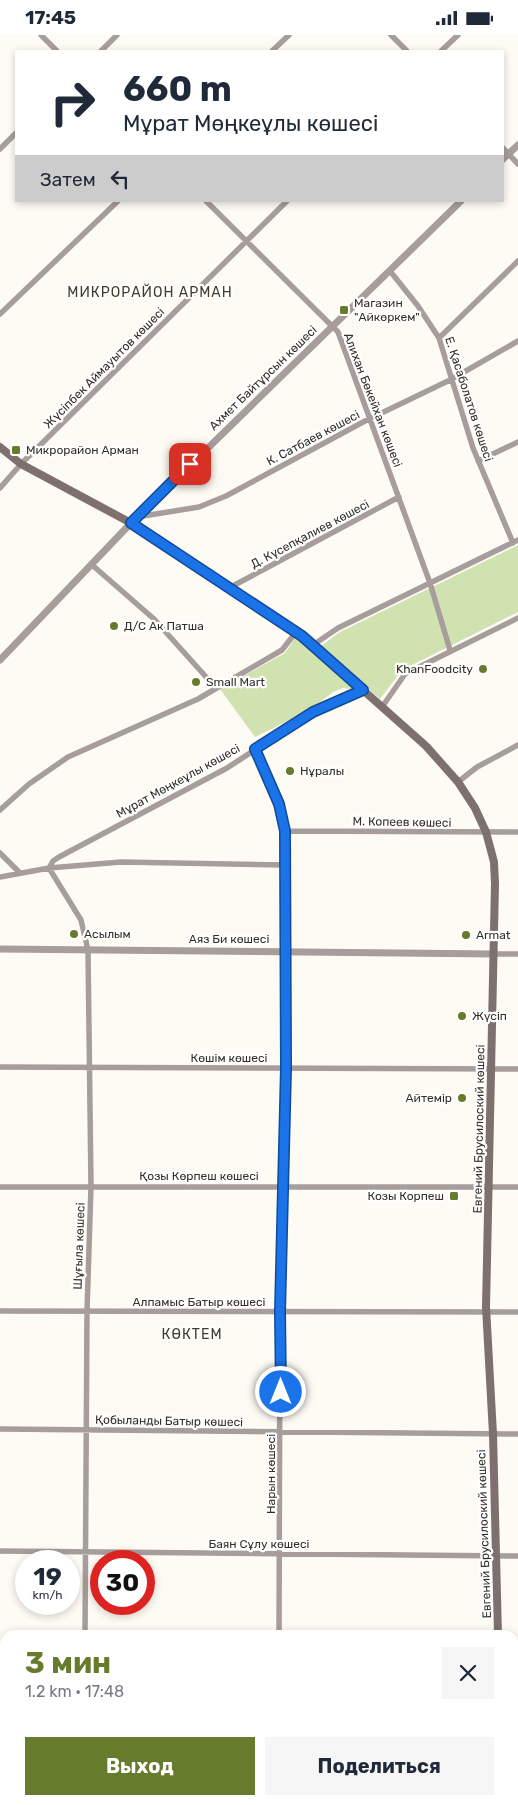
<!DOCTYPE html>
<html lang="ru">
<meta charset="utf-8">
<style>
body{margin:0;font-family:Rubik,sans-serif;background:#f6f6f7;color:#1f2937;height:100vh;display:flex;flex-direction:column;font-size:19px;white-space:nowrap}
*{box-sizing:border-box;margin:0}
p{font-size:16px;color:#747a83}
.icon{flex:none;width:28px;height:28px;fill:none;stroke:currentColor;stroke-width:2;stroke-linecap:round;stroke-linejoin:round}
.map{position:relative;flex:1;overflow:hidden}
.details{position:absolute;left:0px;top:1595px;width:519px;height:175px;display:flex;flex-direction:column;background:#fff;border-radius:15px 15px 0 0;box-shadow:0 2px 8px #0003}
.details>*{flex:none}
.top-card{position:absolute;left:15px;top:15px;width:489px;height:152px;border-radius:0px;box-shadow:0 2px 8px #0003;background:#fff;color:#1f2937;overflow:hidden}
.speed{position:absolute;left:15px;top:1515px;display:flex;gap:10px;font-size:25px;font-weight:700;text-align:center}
.speed>*{display:grid;place-content:center;width:65px;height:65px;border-radius:50%;background:#fff;box-shadow:0 2px 8px #0003;line-height:1}
.speed small{font-size:12px;font-weight:400}
.speed .limit{border:8px solid #d22;background:#fff;color:#111}
.pin{position:absolute;display:grid;place-items:center;width:42px;height:42px;color:#fff;margin:-21px;border-radius:10px;box-shadow:0 2px 8px #0006}
.me{position:absolute;width:55px;margin:-28px;rotate:0deg;stroke-linejoin:round;filter:drop-shadow(0 0 4px #0008)}
.turn{display:flex;align-items:center;gap:18px;height:105px;padding:0 25px;font-size:22px}
.turn .icon{width:65px;height:65px;stroke-width:2.5}
.turn b{display:block;font-size:35px;line-height:42px}
.then{display:flex;align-items:center;height:48px;padding:0 25px;background:#0003;gap:10px;font-size:19px}
.round{display:grid;place-items:center;flex:none;width:52px;height:52px;border-radius:0px;background:#f6f6f7}
.summary{display:flex;align-items:center;justify-content:space-between;height:85px;padding:0 25px}
h1{font-size:30px;font-weight:700;line-height:38px;color:#677b2c}
.cta{display:flex;gap:10px;margin-top:auto;padding:10px 25px}
.cta a{flex:1;height:58px;border-radius:0px;background:#677b2c;color:#fff;font-size:20px;font-weight:700;line-height:58px;text-align:center}
.cta a+a{background:#f6f6f7;color:#1f2937}
.status{display:flex;justify-content:space-between;align-items:center;height:35px;padding:0 25px;background:#fff;direction:ltr}
.status svg{height:14px;fill:currentColor}
.map>svg:first-child{display:block}
</style>
<div class="status"><b>17:45</b><svg viewBox="0 0 49 12"><path d="M0 12V9h3v3zM5 12V6h3v6zM10 12V3h3v9zM15 12V0h3v12zM26 1h20v11H26zM47 4h2v5h-2z"/></svg></div>
<div class="map">
<svg width="518" height="1770" viewBox="0 0 518 1770">
<rect width="100%" height="100%" fill="#fefbf4"/>
<path fill="#d1e2b1" d="M518 510V577L402 635 380 664 321 611 340 597Z
M296 602 355 655 343 653 333 657 310 675 255 702 220 654 285 618Z"/>
<g fill="none" stroke-linecap="round" stroke-linejoin="round">
<path stroke="#a79d9c" stroke-width="5.5" d="M41 0 57 16
M391 0 407 16
M101 16 117 0
M272 16 289 0
M441 16 458 0
M502 112 518 129
M0 114 16 98
M206 166 338 297 430 548 450 615
M390 236 418 271 439 303 473 413 513 508
M0 279 118 166
M439 303 518 226
M478 426 518 407
M0 453 21 429 287 166
M137 482 199 472 226 461 365 386 450 345 518 306
M91 529 154 584 216 653
M229 553 399 462
M313 610 338 593 518 505
M382 672 405 639 518 583
M255 714 279 769 285 796V1033L280 1277 279 1600
M458 747 477 732 518 710
M0 775 29 749 68 722 198 664 282 615 296 597
M285 796 518 797
M0 818 19 837
M0 842 49 833 53 826 59 822 227 733 313 677 363 655
M495 919H518
M0 1032 518 1034
M0 1152H518
M0 1276 518 1277
M0 1394 518 1399
M0 1516 518 1521
M85 1600 87 1276 91 1151 88 915 81 885 49 833 121 827 285 830
M514 1635H518
M0 1637 5 1638
M514 1756H518"/>
<path stroke="#a79d9c" stroke-width="7" d="M502 125 518 110
M0 625 131 488 461 166
M0 914 495 919"/>
<path stroke="#7e706f" stroke-width="8" d="M0 412 21 429 131 488 302 601 426 711 458 747 475 773 486 797 494 827 495 849 486 1272 493 1399 498 1600
M505 1765 506 1770"/>
</g>
<g fill="none" stroke-linecap="round" stroke-linejoin="round">
<defs>
<path id="route" d="M190 429 131 488 302 601 363 655 313 677 255 714 279 769 285 796 286 1033 280 1277 281 1357"/>
</defs>
<use href="#route" stroke="#114b97" stroke-width="12"/>
<use href="#route" stroke="#1a73e8" stroke-width="9"/>
</g>
<g fill="#677b2c" stroke="#fff" stroke-width="2">
<rect x="339" y="270" width="10" height="10" rx="2.5"/>
<rect x="11" y="410" width="10" height="10" rx="2.5"/>
<circle cx="114" cy="591" r="5"/>
<circle cx="483" cy="634" r="5"/>
<circle cx="196" cy="647" r="5"/>
<circle cx="290" cy="736" r="5"/>
<circle cx="74" cy="899" r="5"/>
<circle cx="466" cy="900" r="5"/>
<circle cx="462" cy="981" r="5"/>
<circle cx="462" cy="1063" r="5"/>
<rect x="449" y="1156" width="10" height="10" rx="2.5"/>
</g>
<g text-anchor="middle" dominant-baseline="central" stroke-width="4.5" stroke-linejoin="round" paint-order="stroke">
<g font-size="12" fill="#322f28" stroke="#fff" text-anchor="start">
<text x="354" y="268">Магазин<tspan x="354" dy="14">"Айкөркем"</tspan></text>
<text x="26" y="415">Микрорайон Арман</text>
<text x="124" y="591">Д/С Ак Патша</text>
<text x="473" y="634" text-anchor="end">KhanFoodcity</text>
<text x="206" y="647">Small Mart</text>
<text x="300" y="736">Нұралы</text>
<text x="84" y="899">Асылым</text>
<text x="476" y="900">Armat</text>
<text x="472" y="981">Жүсіп</text>
<text x="452" y="1063" text-anchor="end">Айтемір</text>
<text x="444" y="1161" text-anchor="end">Козы Корпеш</text>
</g>
<g font-size="12" fill="#322f28" stroke="#fff">
<text transform="translate(104 333) rotate(-45)">Жүсіпбек Аймауытов көшесі</text>
<text transform="translate(263 343) rotate(-44)">Ахмет Байтұрсын көшесі</text>
<text transform="translate(469 364) rotate(72)">Е. Қасаболатов көшесі</text>
<text transform="translate(373 365) rotate(69)">Алихан Бөкейхан көшесі</text>
<text transform="translate(313 403) rotate(-28)">К. Сатбаев көшесі</text>
<text transform="translate(310 499) rotate(-28)">Д. Күсепқалиев көшесі</text>
<text transform="translate(178 746) rotate(-29)">Мұрат Мөңкеұлы көшесі</text>
<text transform="translate(402 787) rotate(1)">М. Копеев көшесі</text>
<text x="229" y="904">Аяз Би көшесі</text>
<text x="229" y="1023">Көшім көшесі</text>
<text transform="translate(479 1094) rotate(-89)">Евгений Брусилоский көшесі</text>
<text x="199" y="1141">Қозы Көрпеш көшесі</text>
<text transform="translate(79 1211) rotate(-88)">Шұғыла көшесі</text>
<text x="199" y="1267">Алпамыс Батыр көшесі</text>
<text transform="translate(169 1386) rotate(1)">Қобыланды Батыр көшесі</text>
<text transform="translate(271 1439) rotate(-90)">Нарын көшесі</text>
<text transform="translate(484 1499) rotate(-92)">Евгений Брусилоский көшесі</text>
<text x="259" y="1509">Баян Сұлу көшесі</text>
</g>
<g font-size="14" letter-spacing="1" fill="#423b2d" stroke="#fff">
<text x="150" y="257">МИКРОРАЙОН АРМАН</text>
<text x="192" y="1299">КӨКТЕМ</text>
</g>
</g>
</svg>
<div class="speed"><div>19<small>km/h</small></div><div class="limit">30</div></div>
<div class="pin" style="left:190px;top:429px;background:#d93025"><svg class="icon" aria-label="arrive" viewBox="0 0 24 24"><path d="M6 21V4h12l-3 4 3 4H6"/></svg></div>
<svg class="me" style="left:281px;top:1357px" viewBox="-20 -20 40 40"><circle r="17" fill="#1a73e8" stroke="#fff" stroke-width="3"/><path d="M0-11L8 9 0 5-8 9z" fill="#fff"/></svg>
<div class="top-card">
<div class="turn"><svg class="icon" aria-label="right" viewBox="0 0 24 24"><path d="M7 20v-9h11M14 6l5 5-5 5"/></svg><div><b>660 m</b>Мұрат Мөңкеұлы көшесі</div></div>
<div class="then">Затем<svg class="icon" aria-label="left" viewBox="0 0 24 24"><path d="M17 20v-9H6M10 6l-5 5 5 5"/></svg></div>
</div>
<section class="details">
<div class="summary"><div><h1>3 мин</h1><p>1.2 km · 17:48</p></div><a class="round"><svg class="icon" aria-label="close" viewBox="0 0 24 24"><path d="M6 6l12 12M18 6L6 18"/></svg></a></div>
<div class="cta"><a>Выход</a><a>Поделиться</a></div>
</section>
</div>
